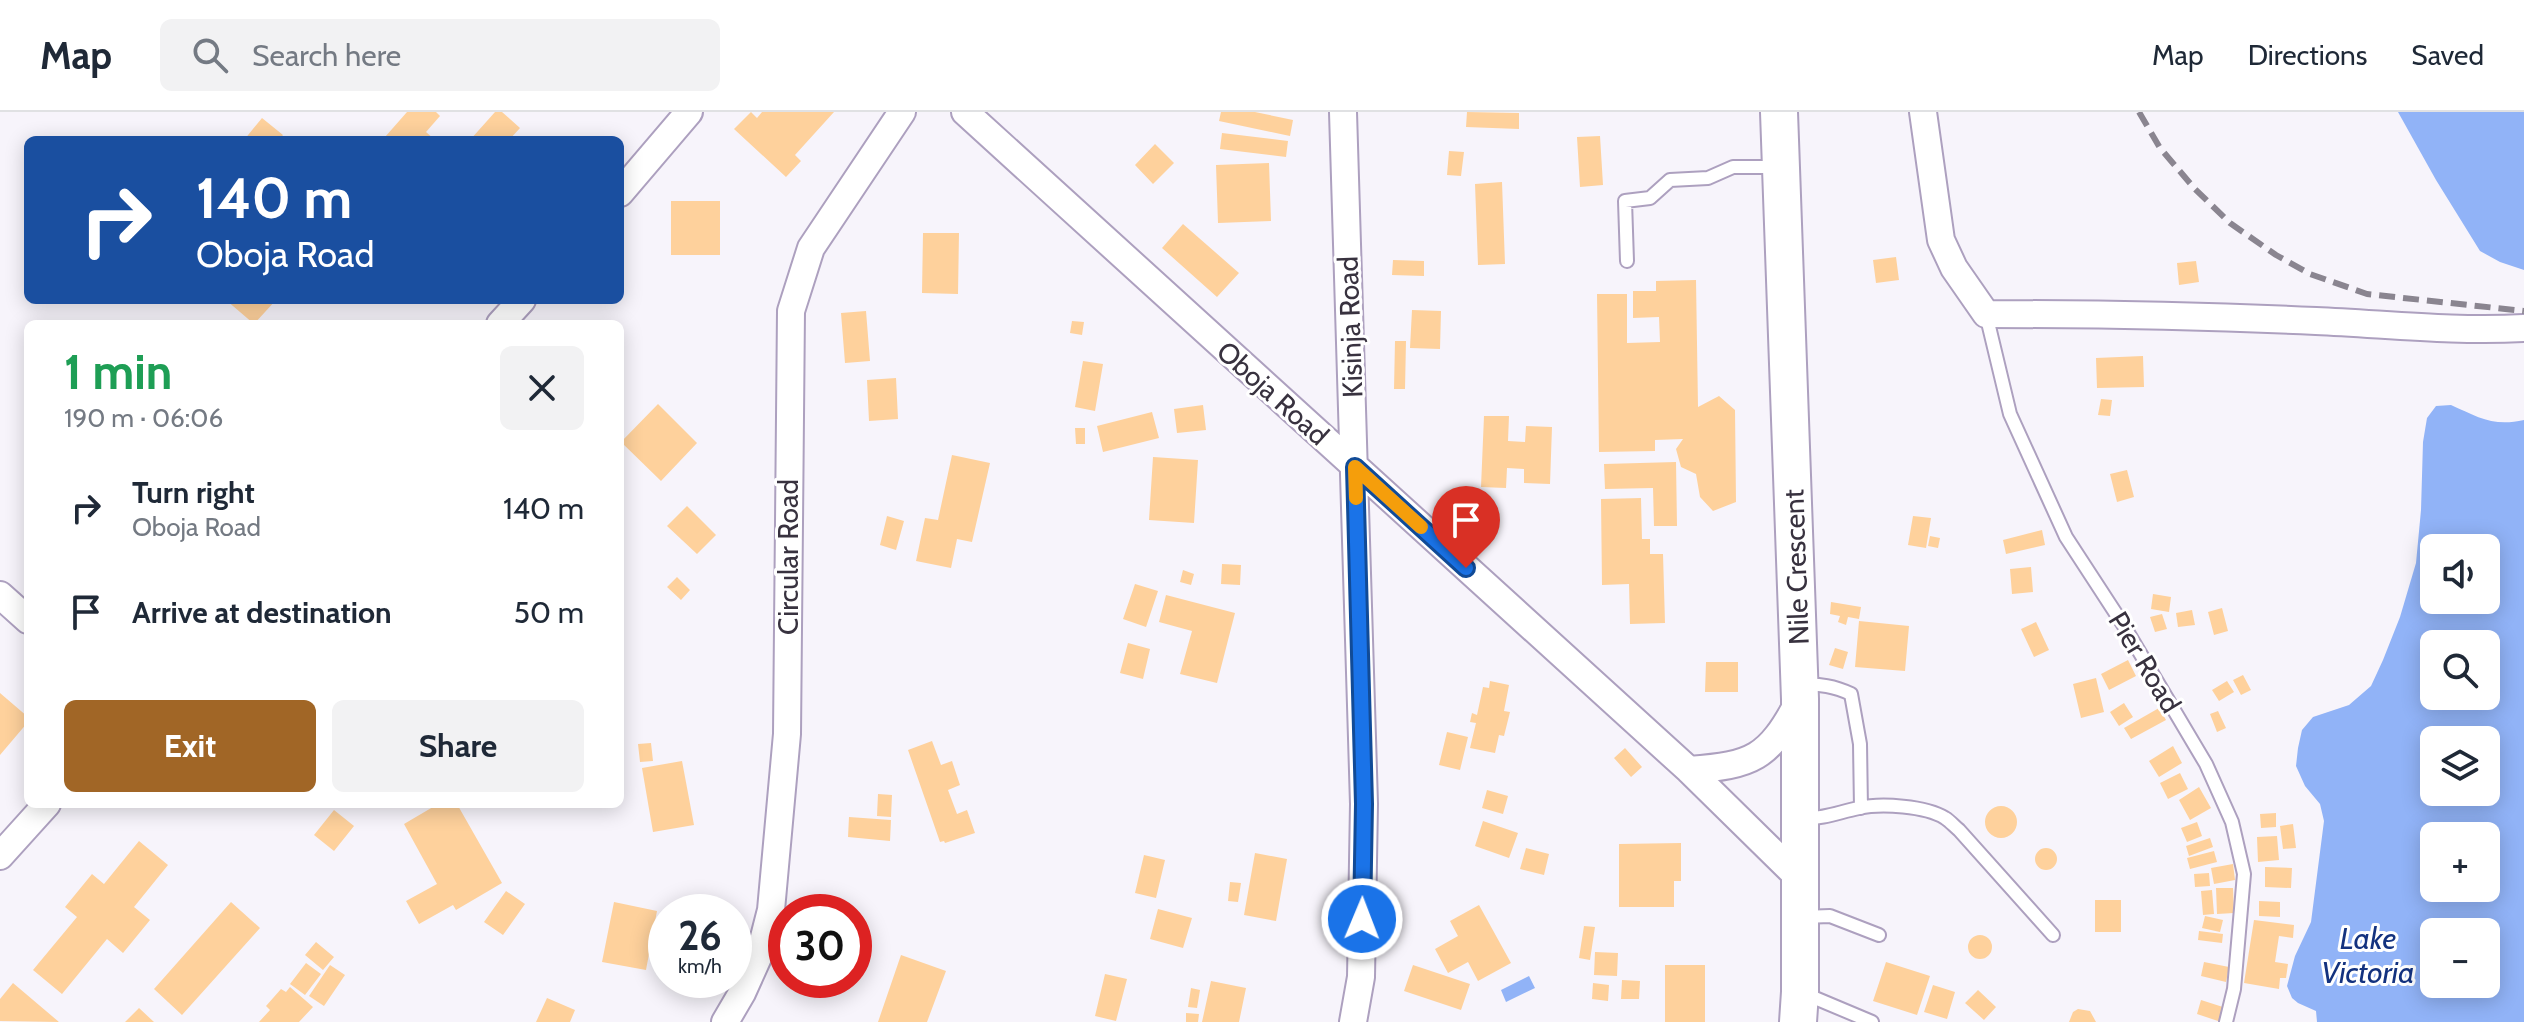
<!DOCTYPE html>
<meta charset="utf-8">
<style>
body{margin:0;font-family:Cabin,sans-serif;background:#f2f2f3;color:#1f2937;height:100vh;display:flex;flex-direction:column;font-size:30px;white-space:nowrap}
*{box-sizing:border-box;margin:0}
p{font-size:26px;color:#747a83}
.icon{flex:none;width:44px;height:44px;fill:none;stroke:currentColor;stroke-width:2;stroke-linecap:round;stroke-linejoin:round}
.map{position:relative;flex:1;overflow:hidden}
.sheet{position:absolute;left:24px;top:208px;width:600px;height:488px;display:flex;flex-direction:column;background:#fff;border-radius:12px;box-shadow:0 4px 20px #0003}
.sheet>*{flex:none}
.top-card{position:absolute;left:24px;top:24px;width:600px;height:168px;border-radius:12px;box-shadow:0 4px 20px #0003;background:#1a4fa0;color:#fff;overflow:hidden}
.tools{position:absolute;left:2420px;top:422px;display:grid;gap:16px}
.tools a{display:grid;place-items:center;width:80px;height:80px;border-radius:12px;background:#fff;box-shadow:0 4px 20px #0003;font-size:40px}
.speed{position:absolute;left:648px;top:782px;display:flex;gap:16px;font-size:40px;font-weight:700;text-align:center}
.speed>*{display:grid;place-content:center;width:104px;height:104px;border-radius:50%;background:#fff;box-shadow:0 4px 20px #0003;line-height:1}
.speed small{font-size:20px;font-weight:400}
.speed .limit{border:12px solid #d22;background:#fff;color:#111}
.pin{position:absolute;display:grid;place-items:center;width:68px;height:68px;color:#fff;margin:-82px -34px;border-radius:50% 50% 50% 0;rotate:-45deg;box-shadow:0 0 8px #0007}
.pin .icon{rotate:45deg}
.me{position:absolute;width:88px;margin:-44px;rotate:1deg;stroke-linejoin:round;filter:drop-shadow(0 0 6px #0008)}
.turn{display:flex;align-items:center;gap:28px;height:168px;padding:0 40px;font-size:36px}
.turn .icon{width:104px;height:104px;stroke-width:2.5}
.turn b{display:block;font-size:56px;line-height:68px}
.round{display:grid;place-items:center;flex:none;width:84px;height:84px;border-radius:12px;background:#f2f2f3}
.head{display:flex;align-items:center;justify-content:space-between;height:136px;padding:0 40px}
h1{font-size:48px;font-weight:700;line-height:60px;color:#1e9e55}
.cta{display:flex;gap:16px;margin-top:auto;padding:16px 40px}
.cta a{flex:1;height:92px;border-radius:12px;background:#a16626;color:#fff;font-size:32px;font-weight:700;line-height:92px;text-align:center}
.cta a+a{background:#f2f2f3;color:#1f2937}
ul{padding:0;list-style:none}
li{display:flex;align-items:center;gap:24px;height:104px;padding:0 40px}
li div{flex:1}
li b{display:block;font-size:30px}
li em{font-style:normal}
header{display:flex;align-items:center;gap:48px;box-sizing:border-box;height:112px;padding:0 40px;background:#fff;border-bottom:2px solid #e0e1e3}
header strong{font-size:38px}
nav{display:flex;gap:44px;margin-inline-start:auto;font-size:28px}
.search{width:560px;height:72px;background:#f2f2f3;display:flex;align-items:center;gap:20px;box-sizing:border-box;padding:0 28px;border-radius:12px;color:#747a83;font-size:30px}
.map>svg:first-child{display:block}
</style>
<header>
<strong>Map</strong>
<div class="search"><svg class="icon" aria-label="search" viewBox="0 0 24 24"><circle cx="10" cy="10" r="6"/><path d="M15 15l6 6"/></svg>Search here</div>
<nav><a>Map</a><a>Directions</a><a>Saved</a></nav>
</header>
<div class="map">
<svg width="2524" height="910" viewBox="0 0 2524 910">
<rect width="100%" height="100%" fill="#f7f4fb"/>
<path fill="#91b3f7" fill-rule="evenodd" d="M2398 0H2524V158L2500 150 2480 139 2436 68Z
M2451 293C2478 305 2493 315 2524 308V910H2317L2316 899 2298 891 2292 886 2287 874 2295 844 2311 810 2324 709 2320 692 2305 674 2296 654 2298 636 2302 618 2313 605 2349 593 2371 574 2383 548 2400 505 2416 451 2421 398 2423 330 2427 306 2436 294ZM2434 436H2486V488H2434ZM2434 532H2486V584H2434ZM2434 628H2486V680H2434ZM2434 724H2486V776H2434ZM2434 820H2486V872H2434Z
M1529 864 1535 876 1506 890 1501 878Z"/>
<path fill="#fed19c" d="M407 0H436L440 4 426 20 435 28H389L385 25Z
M495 0H502L520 16 509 28H470Z
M751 0 757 6 762 0H834L795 43 801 49 786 65 734 17Z
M1221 0H1255L1293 8 1290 24 1219 9Z
M1467 0 1519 1V17L1466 15Z
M262 6 283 23 279 28H244Z
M1222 21 1288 29 1286 45 1220 37Z
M1600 24 1603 73 1580 75 1577 25Z
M1155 32 1174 51 1153 72 1135 53Z
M1449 39 1464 40 1461 64 1447 63Z
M1269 51 1271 109 1218 111 1216 53Z
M1502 70 1505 152 1478 153 1475 72Z
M671 89H720V143H671Z
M1183 112 1239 161 1217 185 1162 136Z
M923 121H959L958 182 922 181Z
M1896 145 1899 168 1876 171 1873 148Z
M1393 148 1424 149V164L1392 163Z
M2196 149 2199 170 2179 173 2177 151Z
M1696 168 1698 295 1719 284 1735 298 1736 390 1713 399 1700 385 1696 362 1681 355 1676 337 1683 327 1655 328V339L1599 340 1597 182H1627V231L1660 230 1659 205 1633 206V179H1656V169Z
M226 188H276L254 212Z
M1412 198 1441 199 1440 237 1410 236Z
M866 199 870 249 845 251 841 201Z
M1072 209 1084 210 1082 223 1070 221Z
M1395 229H1406L1405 277H1394Z
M2143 244 2144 275 2097 276 2096 246Z
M1083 249 1103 252 1095 299 1075 295Z
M896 266 898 307 869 309 867 268Z
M2101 287 2112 288 2110 304 2098 303Z
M658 292 697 331 661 369 621 330Z
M1203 293 1206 318 1177 321 1174 297Z
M1152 300 1159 326 1103 340 1097 314Z
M1484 304H1509L1508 329 1525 330 1526 314 1552 315 1550 372 1524 371V357L1507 356 1506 376 1481 375Z
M1075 316H1085V332H1076Z
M952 343 990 351 972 430 957 427 951 456 916 449 925 406 938 408Z
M1153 345 1198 348 1194 411 1149 408Z
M1676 350 1677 414H1654L1653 376 1605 377 1604 352Z
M2127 358 2134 385 2117 390 2110 362Z
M1641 386 1642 427H1650V442H1663L1665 511 1630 512 1629 472 1602 473 1601 387Z
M687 394 716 423 697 442 667 414Z
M887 404 904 409 896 438 880 433Z
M1913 404 1931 406 1926 436 1908 433Z
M2042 418 2045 433 2006 442 2003 428Z
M1930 424 1940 426 1938 436 1928 434Z
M1222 452 1241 453 1240 473 1221 472Z
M2031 455 2033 480 2012 482 2010 457Z
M1183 458 1194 462 1191 473 1180 470Z
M677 465 690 478 681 488 667 475Z
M1135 472 1158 479 1146 515 1123 507Z
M2153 482 2171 485 2169 500 2151 497Z
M1166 483 1235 501 1217 571 1180 562 1192 519 1159 510Z
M1831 490 1861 495 1859 507 1848 505 1846 513 1838 510 1840 504 1830 502Z
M2222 496 2228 519 2214 523 2208 500Z
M2192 498 2195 513 2178 515 2176 501Z
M2162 502 2167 517 2155 520 2150 505Z
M1859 509 1909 514 1905 559 1855 555Z
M2036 510 2049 538 2034 545 2021 517Z
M1128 531 1150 537 1143 567 1120 561Z
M1835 536 1848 540 1843 557 1829 553Z
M2128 548 2136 564 2109 578 2101 562Z
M1706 550H1738V580H1705Z
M2243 563 2251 578 2241 583 2233 568Z
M2096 566 2104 600 2081 606 2073 572Z
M1490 569 1509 573 1504 599 1510 600 1504 624 1499 623 1495 641 1470 636 1476 611 1470 610 1472 601 1477 603 1483 575 1489 576Z
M2227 569 2234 580 2219 589 2212 578Z
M0 581 28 605V610L0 643Z
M2124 591 2133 605 2119 614 2110 600Z
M2159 596 2166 608 2131 627 2124 616Z
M2218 599 2226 616 2217 620 2210 602Z
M1447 620 1468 625 1460 658 1439 653Z
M932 629 941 653 952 649 960 673 948 678 957 702 967 698 975 721 945 731 944 729 940 730 908 638Z
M651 631 653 649 640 650 638 632Z
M2173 634 2182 651 2159 665 2149 649Z
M1625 636 1642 655 1631 665 1614 646Z
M682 649 694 713 653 720 642 656Z
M2180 661 2188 677 2168 687 2160 671Z
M2199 675 2211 696 2190 708 2179 688Z
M1487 678 1508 684 1503 702 1482 696Z
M878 682 892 683 891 705 877 704Z
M438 692H457L502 771 456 798 453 793 419 812 406 789 437 772 404 712Z
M1985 710a16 16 0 1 1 32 0a16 16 0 1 1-32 0Z
M334 698 354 714 334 739 314 723Z
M2276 701V715L2261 716 2260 702Z
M849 705 891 708 890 729 848 725Z
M1483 709 1518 721 1509 746 1475 734Z
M2197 710 2202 724 2187 730 2181 716Z
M2293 712 2296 736 2283 737 2280 714Z
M2277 724 2279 748 2258 750 2257 725Z
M2210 726 2213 735 2189 744 2186 734Z
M139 729 168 753 134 795 150 808 123 841 107 827 62 882 33 858 77 805 65 795 92 762 104 772Z
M1681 731V769H1674V795H1619V732Z
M1526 736 1549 742 1544 763 1520 757Z
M2035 747a11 11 0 1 1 22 0a11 11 0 1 1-22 0Z
M2214 739 2217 750 2190 757 2187 746Z
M1255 741 1287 747 1276 809 1244 803Z
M1144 743 1165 748 1156 786 1135 781Z
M2233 752 2235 768 2214 772 2211 756Z
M2265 755 2292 756 2291 776 2265 775Z
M2209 761 2210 774 2195 775 2194 762Z
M1230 770 1241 771 1238 790 1228 789Z
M2216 776H2233L2234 801 2217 802Z
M2212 778 2214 802 2203 803 2201 779Z
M506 779 525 792 503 823 484 810Z
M2095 788H2121V820H2095Z
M2259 789 2280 790V805L2259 804Z
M231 790 260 816 182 903 154 877Z
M614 790 657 799 646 858 602 850Z
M1479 793 1511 851 1478 869 1468 850 1448 861 1435 837 1458 824 1450 809Z
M1158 797 1192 806 1183 836 1150 827Z
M2205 804 2223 808 2220 820 2202 816Z
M2254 808 2294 813 2293 826 2279 824 2275 850 2288 852 2286 866H2280L2279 877 2244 871Z
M1584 814 1595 815 1590 848 1579 846Z
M2199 819 2223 822 2222 831 2198 828Z
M1968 835a12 12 0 1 1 24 0a12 12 0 1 1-24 0Z
M316 830 334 845 323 858 305 843Z
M1595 840 1618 841 1617 864 1594 863Z
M901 843 946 859 927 910H878Z
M1886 850 1930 864 1917 903 1873 889Z
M2204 850 2229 855 2226 870 2201 864Z
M306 851 321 862 305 883 290 872Z
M330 853 345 863 324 894 309 884Z
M1413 853 1470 872 1461 898 1404 879Z
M1665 853H1705V910H1665Z
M1105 862 1127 867 1116 909 1095 904Z
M1622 868 1640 869 1639 887H1621Z
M1211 869 1246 876 1239 910H1202Z
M13 871 59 910 0 909V887Z
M1593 871 1609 873 1608 889 1592 887Z
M1933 873 1955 880 1947 907 1924 900Z
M290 875 313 895 299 910H259L270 898 266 894 281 877 286 880Z
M1191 876 1200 878 1197 896 1188 895Z
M1978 878 1996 895 1984 908 1965 891Z
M547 886 575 898 570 910H536Z
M2201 888 2226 896 2221 910 2197 902Z
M139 896 154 910H125Z
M2078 897 2090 899 2096 910H2069L2073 900Z
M1186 901 1199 902 1198 910H1186Z"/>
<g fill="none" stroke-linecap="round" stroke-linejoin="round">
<defs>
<path id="lane" d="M1627 149 1625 89 1650 86 1670 68 1708 66 1733 55H1778
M1986 202 2010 302 2066 425 2124 514 2206 652 2232 710 2244 762 2234 877 2226 910
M1802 573C1820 572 1834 574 1851 582L1860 632 1861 696
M1804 706C1824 707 1839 700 1859 696 1881 691 1926 694 1945 706 1950 709 1955 715 1959 718L2053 823
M1803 805 1830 804 1879 823
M1803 881 1872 910"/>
<path id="street" d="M965 0 1689 658 1800 767
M1343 0 1364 692 1361 865 1353 910
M1923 0 1941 128 1954 156 1986 202C2096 202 2206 204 2316 209 2386 212 2455 220 2524 216
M620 81 689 0
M500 212 522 188
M0 483 28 508
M1689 658C1753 653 1768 647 1799 589
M0 744 47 692
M725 910 742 881 760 841 771 798 787 622 791 199 811 136 902 0"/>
<path id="secondary" d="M1779 0 1800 587V880L1798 910"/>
</defs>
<use href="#lane" stroke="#ada0bf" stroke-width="16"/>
<use href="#street" stroke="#ada0bf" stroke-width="30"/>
<use href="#secondary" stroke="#ada0bf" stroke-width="40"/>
<use href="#lane" stroke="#fff" stroke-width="12"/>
<use href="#street" stroke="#fff" stroke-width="26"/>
<use href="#secondary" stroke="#fff" stroke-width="36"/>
<path stroke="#8a8590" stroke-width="6" stroke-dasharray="16 8" stroke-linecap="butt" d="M2139 0 2160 36 2195 77 2230 111 2276 143 2310 162 2367 182 2524 199"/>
</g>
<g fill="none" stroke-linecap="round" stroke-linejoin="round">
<defs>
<path id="route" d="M1362 807 1364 692 1355 355 1466 456"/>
</defs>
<use href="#route" stroke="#114b97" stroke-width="20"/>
<use href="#route" stroke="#1a73e8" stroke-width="14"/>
<path stroke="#f59e0b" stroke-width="14" d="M1356 386 1355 355 1421 415"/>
</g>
<g text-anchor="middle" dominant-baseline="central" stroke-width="6" stroke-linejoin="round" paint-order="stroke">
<g font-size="28" fill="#38323f" stroke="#fff">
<text transform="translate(1350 215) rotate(-92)">Kisinja Road</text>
<text transform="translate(1273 281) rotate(42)">Oboja Road</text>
<text transform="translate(788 445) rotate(-90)">Circular Road</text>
<text transform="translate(1796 455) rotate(-92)">Nile Crescent</text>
<text transform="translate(2145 550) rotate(59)">Pier Road</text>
</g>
<g font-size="30" font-style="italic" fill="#13327f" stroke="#fff">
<text x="2368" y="826">Lake<tspan x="2368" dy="34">Victoria</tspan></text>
</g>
</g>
</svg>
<div class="tools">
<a><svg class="icon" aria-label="sound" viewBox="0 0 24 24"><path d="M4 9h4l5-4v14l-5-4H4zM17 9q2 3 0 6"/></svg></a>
<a><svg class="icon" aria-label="search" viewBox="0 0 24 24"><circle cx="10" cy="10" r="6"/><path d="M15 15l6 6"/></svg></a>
<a><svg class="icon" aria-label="layers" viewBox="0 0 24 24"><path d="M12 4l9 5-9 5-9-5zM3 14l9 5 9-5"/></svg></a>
<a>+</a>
<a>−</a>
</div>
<div class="speed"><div>26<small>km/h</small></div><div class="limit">30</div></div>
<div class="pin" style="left:1466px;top:456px;background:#d93025"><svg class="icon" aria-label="arrive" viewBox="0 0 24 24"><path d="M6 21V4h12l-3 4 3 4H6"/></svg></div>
<svg class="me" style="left:1362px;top:807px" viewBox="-20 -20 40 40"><circle r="17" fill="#1a73e8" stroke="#fff" stroke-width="3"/><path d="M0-11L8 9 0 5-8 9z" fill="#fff"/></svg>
<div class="top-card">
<div class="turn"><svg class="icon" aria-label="right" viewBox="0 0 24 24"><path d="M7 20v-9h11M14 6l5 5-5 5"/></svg><div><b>140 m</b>Oboja Road</div></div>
</div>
<section class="sheet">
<div class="head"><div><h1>1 min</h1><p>190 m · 06:06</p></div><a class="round"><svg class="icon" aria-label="close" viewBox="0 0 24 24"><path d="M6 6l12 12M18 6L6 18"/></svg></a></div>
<ul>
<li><svg class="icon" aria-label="right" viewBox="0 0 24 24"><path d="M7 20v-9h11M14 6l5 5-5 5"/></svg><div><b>Turn right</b><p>Oboja Road</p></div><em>140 m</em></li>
<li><svg class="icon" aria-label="arrive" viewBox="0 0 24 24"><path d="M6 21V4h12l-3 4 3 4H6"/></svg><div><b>Arrive at destination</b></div><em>50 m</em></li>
</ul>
<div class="cta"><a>Exit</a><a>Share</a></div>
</section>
</div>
